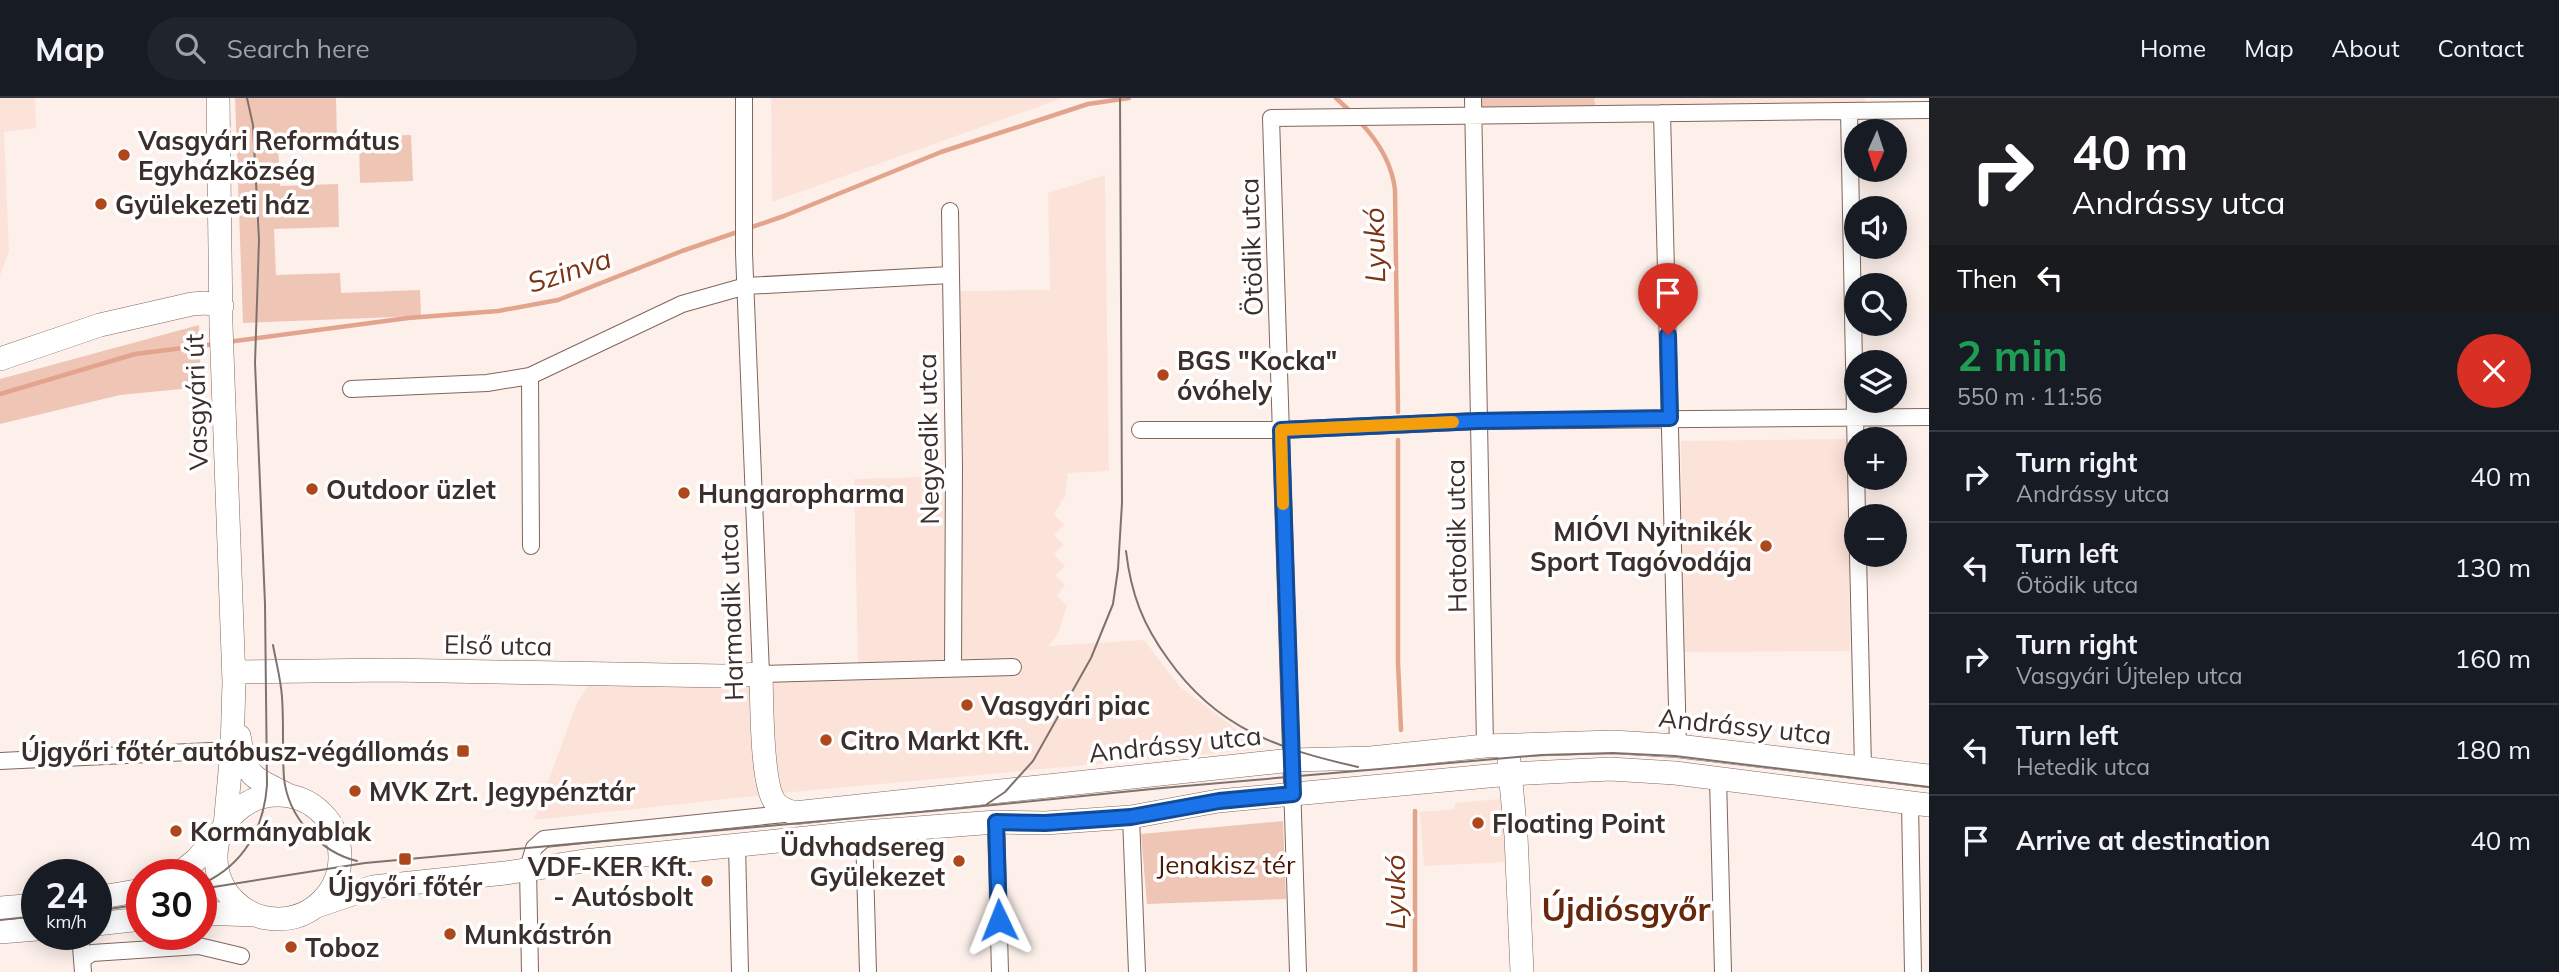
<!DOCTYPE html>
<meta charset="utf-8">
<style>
body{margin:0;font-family:Mulish,sans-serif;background:#20242c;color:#f1f3f6;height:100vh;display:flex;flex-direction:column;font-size:26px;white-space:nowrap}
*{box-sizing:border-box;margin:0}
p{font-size:23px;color:#9ea1a6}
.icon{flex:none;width:38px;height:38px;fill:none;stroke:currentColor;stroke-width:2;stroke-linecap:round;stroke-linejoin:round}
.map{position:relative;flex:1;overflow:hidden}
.sheet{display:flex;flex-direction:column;background:#171b24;width:630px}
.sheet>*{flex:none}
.hud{background:#202124;color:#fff;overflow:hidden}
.needle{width:46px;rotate:183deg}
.buttons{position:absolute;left:1844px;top:21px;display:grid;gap:14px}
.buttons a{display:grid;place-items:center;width:63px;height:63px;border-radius:50%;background:#171b24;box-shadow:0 4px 18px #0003;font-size:35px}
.speed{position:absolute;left:21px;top:761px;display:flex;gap:14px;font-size:35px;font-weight:700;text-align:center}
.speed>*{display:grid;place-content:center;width:91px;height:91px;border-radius:50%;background:#171b24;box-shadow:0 4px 18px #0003;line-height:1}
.speed small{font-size:18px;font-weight:400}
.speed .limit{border:10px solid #d22;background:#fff;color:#111}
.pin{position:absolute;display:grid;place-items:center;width:60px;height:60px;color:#fff;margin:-72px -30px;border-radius:50% 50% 50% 0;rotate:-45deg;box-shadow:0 0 7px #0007}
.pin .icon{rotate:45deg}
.me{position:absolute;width:77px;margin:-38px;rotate:358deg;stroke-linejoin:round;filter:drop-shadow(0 0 5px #0008)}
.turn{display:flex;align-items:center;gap:24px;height:147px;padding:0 28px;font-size:32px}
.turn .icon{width:91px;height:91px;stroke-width:2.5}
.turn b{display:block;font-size:49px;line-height:60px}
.then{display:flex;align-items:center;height:66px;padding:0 28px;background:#0003;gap:14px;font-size:26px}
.round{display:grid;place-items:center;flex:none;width:74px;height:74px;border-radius:37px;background:#20242c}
.headline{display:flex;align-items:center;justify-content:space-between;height:119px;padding:0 28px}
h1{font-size:42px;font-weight:700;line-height:52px;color:#1e9e55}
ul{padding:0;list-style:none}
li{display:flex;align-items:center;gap:21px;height:91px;padding:0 28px;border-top:2px solid #363941}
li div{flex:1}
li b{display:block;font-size:26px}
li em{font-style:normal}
header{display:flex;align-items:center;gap:42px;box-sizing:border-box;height:98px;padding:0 35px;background:#171b24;border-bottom:2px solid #363941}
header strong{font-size:33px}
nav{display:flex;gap:38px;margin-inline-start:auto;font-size:24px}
.search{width:490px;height:63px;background:#20242c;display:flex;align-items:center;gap:18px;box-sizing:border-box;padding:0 24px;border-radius:38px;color:#9ea1a6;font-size:26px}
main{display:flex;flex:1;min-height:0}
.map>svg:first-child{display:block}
</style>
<header>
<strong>Map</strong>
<div class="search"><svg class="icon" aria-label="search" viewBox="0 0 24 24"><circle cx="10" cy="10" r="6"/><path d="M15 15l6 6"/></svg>Search here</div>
<nav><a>Home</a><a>Map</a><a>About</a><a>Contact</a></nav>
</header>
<main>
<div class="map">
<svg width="1929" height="874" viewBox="0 0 1929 874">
<rect width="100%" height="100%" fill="#fdf0eb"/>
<path fill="#fce3da" d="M0 0H35L36 30 4 34 9 153 0 178Z
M771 0H1063L772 104Z
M1594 0H1865V5L1596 11Z
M1105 77 1109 373 1068 375 1065 398 1054 416 1064 427 1054 437 1064 447 1054 456 1065 468 1055 477 1065 487 1057 498 1067 507 1059 534 1049 548 1144 542 1180 589 1263 651 782 695 534 722 577 605 598 572 858 566 854 381 960 378 958 193 1050 192 1048 95Z
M1848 341 1850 553 1683 554 1681 343Z
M1499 701 1506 708 1508 764 1424 768 1420 714 1455 711V705Z"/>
<path fill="#efc5b6" d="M235 0H336L337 41 278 44 280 88 338 86 339 129 274 131 276 177 340 175 341 195 420 192 421 218 243 225Z
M1482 0H1594L1596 11 1482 13Z
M411 37 413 83 360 85 359 39Z
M199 227 201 289 120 297 0 326V281Z
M1283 723 1286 801 1147 806 1141 736Z"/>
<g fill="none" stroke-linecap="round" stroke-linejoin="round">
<path stroke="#e2a48c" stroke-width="4.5" d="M1336 0 1352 15
M1360 24C1379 44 1392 65 1395 92L1398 314
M227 244 408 220 498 213 558 202 682 153 784 118 941 54 1088 6 1129 0
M0 296 135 256 215 246
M1398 342V564L1401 632
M1415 713V874"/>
<defs>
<path id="street" d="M744 0V155L761 576 1013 569
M1473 0 1485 648
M1849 13 1857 418
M1662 15 1678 648
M950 113 954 369 953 570
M530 278 531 448
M351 291 487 285 530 278 682 206 746 188 950 177
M1140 332H1281L1478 323 1929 319
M1858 457 1863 669
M0 663 232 652
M1718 680 1723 874
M1910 704 1913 874
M1131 719 1137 874
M996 724 1000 874
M864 734 868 874
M737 747 740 874
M80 836 83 874
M82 862 92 855 199 848 241 858
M530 874 528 770 534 750 544 741 794 715
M1298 874 1271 20 1929 12"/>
<path id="secondary" d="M218 0 221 227 234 584 232 652 225 728
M0 261 100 227 192 206 205 205 222 208
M234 574 390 572 723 578 761 576C762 603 761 686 775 704 780 711 787 712 794 715L1292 662 1371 660 1485 648 1613 644 1678 648 1929 678
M239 638C246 680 251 678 286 696
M1509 663 1516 738 1522 874
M216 759a62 62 0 1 1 124 0a62 62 0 1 1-124 0Z
M177 777 196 762 220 734
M96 800 142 792
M317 808 373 789 505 775 584 763 864 734 996 724 1045 725 1131 719 1218 703 1510 676 1610 671 1675 675 1929 707
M0 810 37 807
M201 815 254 817
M96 826 142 821
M0 834 37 831"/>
</defs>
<use href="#street" stroke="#81665b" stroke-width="18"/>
<use href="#secondary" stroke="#81665b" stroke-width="24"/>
<use href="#street" stroke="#fff" stroke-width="16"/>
<use href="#secondary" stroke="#fff" stroke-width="23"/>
<path stroke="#7f726d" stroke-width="2" d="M1126 453C1131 496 1143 527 1168 561 1217 631 1279 651 1358 669
M273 547C276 564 281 582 282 599 284 626 282 653 284 680 288 719 320 754 357 763
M987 706 1005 694 1033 663 1091 560 1113 506 1118 471 1122 405 1120 0
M204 785C244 766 264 730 267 687L265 506 255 265 259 142 253 27 247 0
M201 791 365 765 953 711 1162 690 1541 657 1613 655 1675 658 1929 689
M96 813 142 806
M0 822 37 818"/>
</g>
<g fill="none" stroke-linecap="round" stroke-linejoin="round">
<defs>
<path id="route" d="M999 822 996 724 1045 725 1131 719 1219 703 1293 696 1281 332 1478 323 1670 320 1668 237"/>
</defs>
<use href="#route" stroke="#114b97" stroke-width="18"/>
<use href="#route" stroke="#1a73e8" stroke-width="12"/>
<path stroke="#f59e0b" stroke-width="12" d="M1283 406 1281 332 1453 324"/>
</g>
<g fill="#ae481c" stroke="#fff" stroke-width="2.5">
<circle cx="124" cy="57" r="7"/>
<circle cx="101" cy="106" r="7"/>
<circle cx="1163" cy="277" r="7"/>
<circle cx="312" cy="391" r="7"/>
<circle cx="684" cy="395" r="7"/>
<circle cx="1766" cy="448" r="7"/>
<circle cx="967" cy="607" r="7"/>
<circle cx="826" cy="642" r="7"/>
<rect x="456" y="646" width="14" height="14" rx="3.5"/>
<circle cx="355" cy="693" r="7"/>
<circle cx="1478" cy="725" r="7"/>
<circle cx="176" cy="733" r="7"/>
<rect x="398" y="754" width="14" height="14" rx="3.5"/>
<circle cx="959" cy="763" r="7"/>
<circle cx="707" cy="783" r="7"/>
<circle cx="450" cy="836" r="7"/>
<circle cx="291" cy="849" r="7"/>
</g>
<g text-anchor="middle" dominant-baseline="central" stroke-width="7" stroke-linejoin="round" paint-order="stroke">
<g font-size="26" font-weight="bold" fill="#3c2f2b" stroke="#fff" text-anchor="start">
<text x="138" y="42">Vasgyári Református<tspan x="138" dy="30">Egyházközség</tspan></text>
<text x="115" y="106">Gyülekezeti ház</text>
<text x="1177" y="262">BGS "Kocka"<tspan x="1177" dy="30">óvóhely</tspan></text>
<text x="326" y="391">Outdoor üzlet</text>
<text x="698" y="395">Hungaropharma</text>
<text x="1752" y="433" text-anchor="end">MIÓVI Nyitnikék<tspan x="1752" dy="30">Sport Tagóvodája</tspan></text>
<text x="981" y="607">Vasgyári piac</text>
<text x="840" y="642">Citro Markt Kft.</text>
<text x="449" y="653" text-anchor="end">Újgyőri főtér autóbusz-végállomás</text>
<text x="369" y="693">MVK Zrt. Jegypénztár</text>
<text x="1492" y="725">Floating Point</text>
<text x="190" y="733">Kormányablak</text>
<text x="945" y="748" text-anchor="end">Üdvhadsereg<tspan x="945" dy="30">Gyülekezet</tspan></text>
<text x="693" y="768" text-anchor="end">VDF-KER Kft.<tspan x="693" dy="30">- Autósbolt</tspan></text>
<text x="405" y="788" text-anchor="middle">Újgyőri főtér</text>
<text x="464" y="836">Munkástrón</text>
<text x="305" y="849">Toboz</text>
</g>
<g font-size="26" fill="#3c2f2b" stroke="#fff">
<text transform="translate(1251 149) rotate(-92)">Ötödik utca</text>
<text transform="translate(196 304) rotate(-92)">Vasgyári út</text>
<text transform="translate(928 341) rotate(-91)">Negyedik utca</text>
<text transform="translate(1456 438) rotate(-91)">Hatodik utca</text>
<text transform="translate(731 514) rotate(-92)">Harmadik utca</text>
<text transform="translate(498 547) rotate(1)">Első utca</text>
<text transform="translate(1745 628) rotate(6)">Andrássy utca</text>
<text transform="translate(1175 646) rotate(-6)">Andrássy utca</text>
</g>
<g font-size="26" fill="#4b1500" stroke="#fff">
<text x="1226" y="766">Jenakisz tér</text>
</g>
<g font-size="28" font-style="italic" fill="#7d3313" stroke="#fff">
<text transform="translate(1374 147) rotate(-91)">Lyukó</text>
<text transform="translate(569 172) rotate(-18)">Szinva</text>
<text transform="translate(1394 794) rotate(-90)">Lyukó</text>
</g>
<g font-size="33" font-weight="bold" fill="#68280c" stroke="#fff">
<text x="1626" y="810">Újdiósgyőr</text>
</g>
</g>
</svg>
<div class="buttons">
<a><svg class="needle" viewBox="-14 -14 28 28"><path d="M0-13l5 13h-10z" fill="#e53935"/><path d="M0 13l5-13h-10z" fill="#9ea1a6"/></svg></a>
<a><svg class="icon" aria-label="sound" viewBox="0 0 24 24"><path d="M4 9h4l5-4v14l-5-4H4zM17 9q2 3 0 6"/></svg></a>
<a><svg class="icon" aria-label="search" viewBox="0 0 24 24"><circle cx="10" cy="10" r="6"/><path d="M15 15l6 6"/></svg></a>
<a><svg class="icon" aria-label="layers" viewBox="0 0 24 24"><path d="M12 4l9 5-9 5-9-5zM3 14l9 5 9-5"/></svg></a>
<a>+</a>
<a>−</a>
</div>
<div class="speed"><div>24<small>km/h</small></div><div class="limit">30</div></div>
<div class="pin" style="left:1668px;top:237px;background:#d93025"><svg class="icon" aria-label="arrive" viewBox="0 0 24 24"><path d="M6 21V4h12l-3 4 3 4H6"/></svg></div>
<svg class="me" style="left:999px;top:822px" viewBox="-20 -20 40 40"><path d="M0-17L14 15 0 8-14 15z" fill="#1a73e8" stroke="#fff" stroke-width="4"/></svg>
</div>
<section class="sheet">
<div class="hud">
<div class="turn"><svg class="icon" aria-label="right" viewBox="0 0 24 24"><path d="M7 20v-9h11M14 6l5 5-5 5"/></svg><div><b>40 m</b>Andrássy utca</div></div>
<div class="then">Then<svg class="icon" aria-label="left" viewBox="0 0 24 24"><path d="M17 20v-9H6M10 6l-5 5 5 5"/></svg></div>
</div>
<div class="headline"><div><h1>2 min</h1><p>550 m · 11:56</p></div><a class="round" style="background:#d93025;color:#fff"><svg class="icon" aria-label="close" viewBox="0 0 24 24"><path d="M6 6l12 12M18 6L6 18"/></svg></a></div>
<ul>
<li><svg class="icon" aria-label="right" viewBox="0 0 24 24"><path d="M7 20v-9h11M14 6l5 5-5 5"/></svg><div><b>Turn right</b><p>Andrássy utca</p></div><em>40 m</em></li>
<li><svg class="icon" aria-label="left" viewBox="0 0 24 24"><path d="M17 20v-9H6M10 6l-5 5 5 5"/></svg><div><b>Turn left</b><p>Ötödik utca</p></div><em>130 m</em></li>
<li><svg class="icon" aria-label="right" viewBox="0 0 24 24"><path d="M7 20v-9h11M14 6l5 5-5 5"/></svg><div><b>Turn right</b><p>Vasgyári Újtelep utca</p></div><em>160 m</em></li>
<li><svg class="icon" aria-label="left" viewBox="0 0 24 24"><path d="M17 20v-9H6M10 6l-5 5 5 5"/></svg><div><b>Turn left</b><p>Hetedik utca</p></div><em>180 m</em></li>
<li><svg class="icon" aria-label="arrive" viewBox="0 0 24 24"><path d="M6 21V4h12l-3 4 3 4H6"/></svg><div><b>Arrive at destination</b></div><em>40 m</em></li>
</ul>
</section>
</main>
